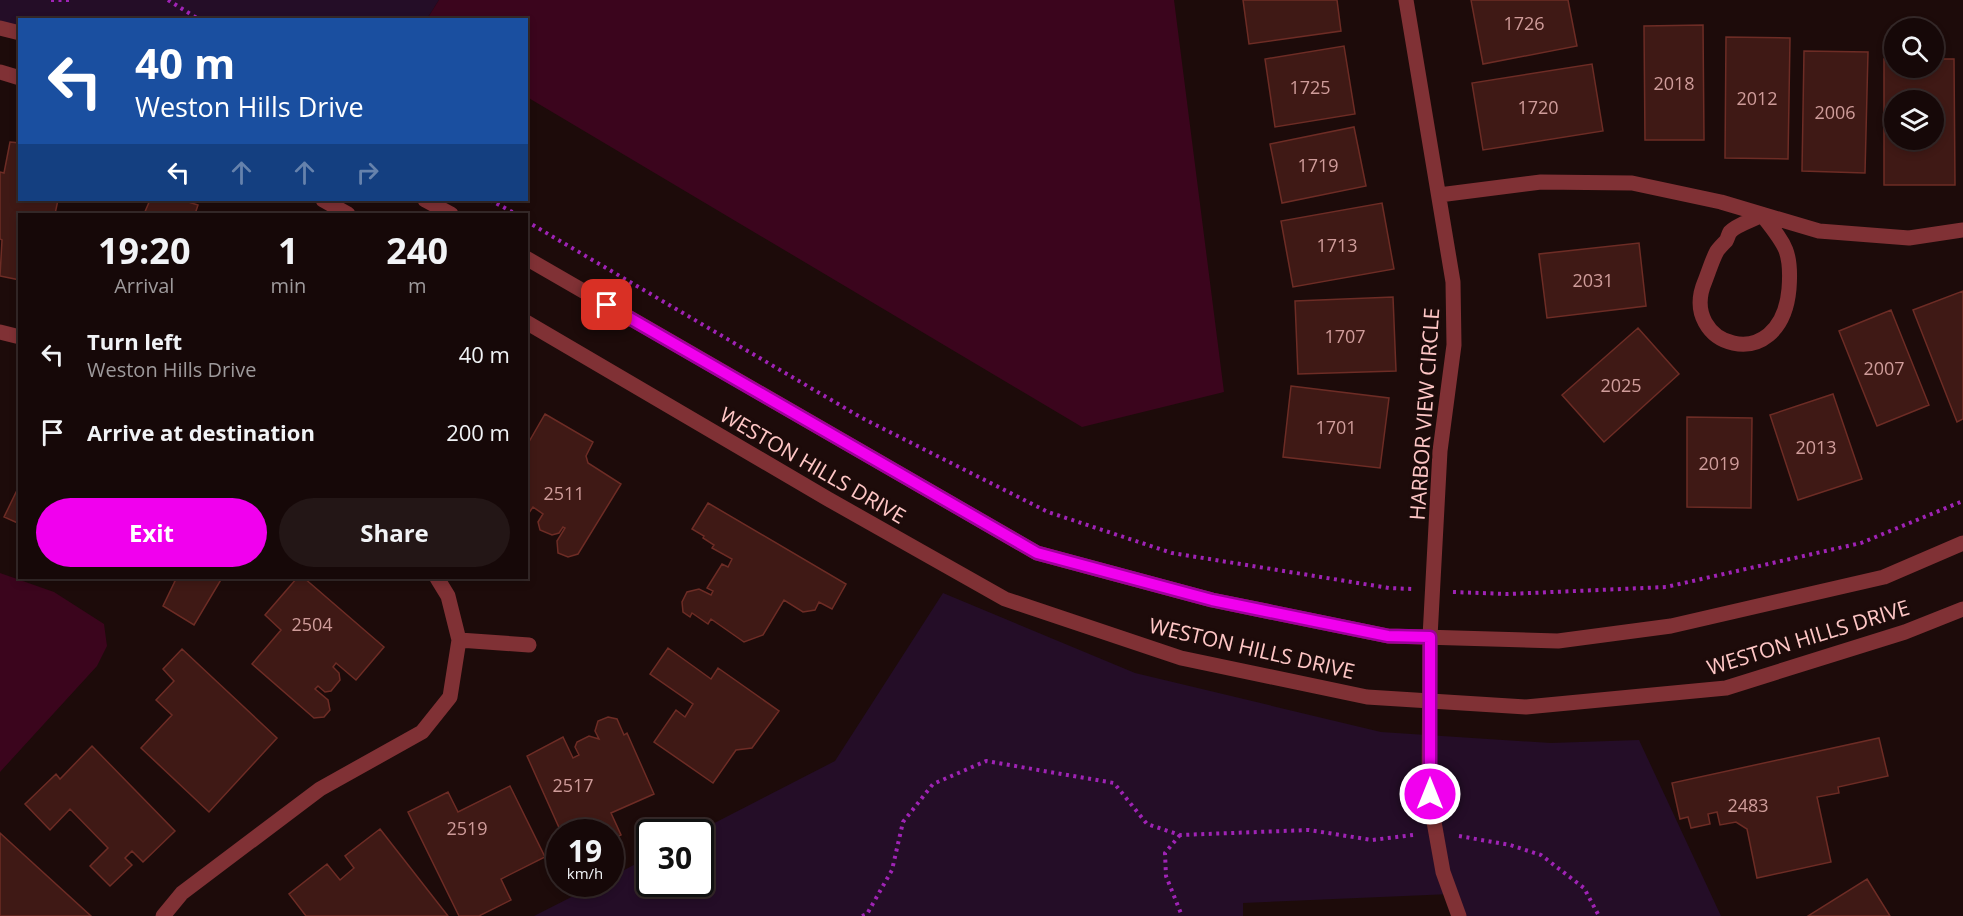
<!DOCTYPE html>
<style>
body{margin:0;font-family:"Open Sans",sans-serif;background:#231616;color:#f1f3f6;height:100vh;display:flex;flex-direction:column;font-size:22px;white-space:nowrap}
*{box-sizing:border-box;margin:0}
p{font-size:20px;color:#9e9a9c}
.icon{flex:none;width:33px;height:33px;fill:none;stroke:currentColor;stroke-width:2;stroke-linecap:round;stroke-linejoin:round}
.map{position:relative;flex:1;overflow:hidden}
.side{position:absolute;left:18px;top:213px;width:510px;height:366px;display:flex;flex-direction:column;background:#160808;border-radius:0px;box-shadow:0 3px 9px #0003,0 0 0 2px #352929}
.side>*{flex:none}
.top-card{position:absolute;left:18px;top:18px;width:510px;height:183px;border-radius:0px;box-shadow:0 3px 9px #0003,0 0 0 2px #352929;background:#1a4fa0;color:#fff;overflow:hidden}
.fabs{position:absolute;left:1884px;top:18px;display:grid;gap:12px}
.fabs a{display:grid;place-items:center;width:60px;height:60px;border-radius:50%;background:#160808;box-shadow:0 3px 9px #0003,0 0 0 2px #352929;font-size:30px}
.speed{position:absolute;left:546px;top:819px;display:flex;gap:12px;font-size:30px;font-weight:700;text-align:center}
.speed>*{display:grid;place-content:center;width:78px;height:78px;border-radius:50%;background:#160808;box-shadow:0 3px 9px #0003,0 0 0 2px #352929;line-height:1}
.speed small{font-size:15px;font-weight:400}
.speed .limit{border:3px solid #111;border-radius:9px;background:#fff;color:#111}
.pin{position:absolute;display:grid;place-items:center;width:51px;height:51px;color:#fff;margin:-26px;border-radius:12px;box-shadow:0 3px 9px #0006}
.me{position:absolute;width:66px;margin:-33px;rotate:0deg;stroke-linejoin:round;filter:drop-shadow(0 0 4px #0008)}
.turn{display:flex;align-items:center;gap:21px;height:126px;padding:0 18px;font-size:27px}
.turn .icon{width:78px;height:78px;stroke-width:2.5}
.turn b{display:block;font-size:42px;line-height:51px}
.lanes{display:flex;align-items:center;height:57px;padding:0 18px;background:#0003;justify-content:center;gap:30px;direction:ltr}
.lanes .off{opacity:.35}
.eta{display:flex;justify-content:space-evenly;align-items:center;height:102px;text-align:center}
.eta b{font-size:36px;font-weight:700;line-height:42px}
.cta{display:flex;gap:12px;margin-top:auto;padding:12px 18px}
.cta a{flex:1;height:69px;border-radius:36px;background:#f100ee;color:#fff;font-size:24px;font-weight:700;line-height:69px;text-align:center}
.cta a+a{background:#231616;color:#f1f3f6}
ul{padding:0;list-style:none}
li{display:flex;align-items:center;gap:18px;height:78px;padding:0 18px}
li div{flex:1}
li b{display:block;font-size:22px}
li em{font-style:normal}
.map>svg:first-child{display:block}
</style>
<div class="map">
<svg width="1963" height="916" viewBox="0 0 1963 916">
<rect width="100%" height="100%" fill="#1d0b0a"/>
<path fill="#240d27" d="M0 0H439L427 19H380L369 16 349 20H20L19 33 0 28Z
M943 593 1135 673 1381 732 1551 743 1639 740 1721 916H1459L1451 894 1243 903V916H534L597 884H610L611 877 649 857 650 884H700V832H697L835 761Z"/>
<path fill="#3b051d" d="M439 0H1174L1224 392 1082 427 527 97 526 20 427 19Z
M0 573 54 592 104 624 107 646 97 666 0 772Z"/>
<path fill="#3f1915" stroke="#6d2c25" stroke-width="1.5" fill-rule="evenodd" d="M1243 0H1337L1341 31 1249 44Z
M1471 0H1568L1577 46 1483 64Z
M1703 25 1704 140H1645L1644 26Z
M1726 37 1790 38 1788 159 1725 158Z
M1344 46 1355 114 1275 127 1265 59Z
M1804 51 1868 52 1865 173 1802 171Z
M1884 59H1894V68H1934V59H1954L1955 185H1884ZM1894 100H1934V140H1894Z
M1592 64 1603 131 1483 150 1472 83Z
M1354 127 1366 186 1282 203 1270 144Z
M10 142 20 143V200H58L55 214H20V280L0 276 2 240 0 239V172L4 173Z
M150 200H182L198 205 195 214H144Z
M1382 203 1394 269 1293 287 1281 221Z
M1639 243 1646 306 1547 318 1539 254Z
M1963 291V419L1957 422 1913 310Z
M1393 297 1396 371 1298 374 1295 301Z
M1891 310 1929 405 1877 426 1839 331Z
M1638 328 1679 374 1604 442 1562 395Z
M1291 386 1389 398 1380 468 1283 457Z
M1833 394 1862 479 1798 500 1770 415Z
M545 414 593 442 586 456 588 463 621 484 578 554 568 557 558 553 557 541 565 528 563 527 559 533 552 535 540 530 538 522 543 514 533 507 526 517V447Z
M1687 417 1752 418 1751 508 1687 507Z
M20 484V524L4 517Z
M708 503 846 584 832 609 819 602 815 610 803 612 784 600 763 635 744 642 711 619 708 624 692 613 690 617 683 612 682 602 687 592 699 589 711 595 713 591 707 588 722 564 728 567 732 559 712 548 714 545 703 538 704 536 692 529Z
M169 578H222L194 625 163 606 175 581Z
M297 578H304L384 647 356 680 336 663 333 667 339 673 340 680 331 691 325 692 318 686 315 689 328 700 330 710 324 717 314 718 252 664 281 630 265 615Z
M668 648 711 679 718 668 779 711 752 748 736 750 713 783 654 742 676 710 685 717 693 704 650 674Z
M182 649 277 738 209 812 141 748 172 715 156 700 174 681 163 669Z
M608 717 617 719 624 735 627 733 654 794 611 813 621 835 610 840V832H561L527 756 563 737 573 758 579 755 575 747 577 742 589 736 599 739 595 731 598 721Z
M1879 738 1888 776 1838 787 1839 793 1817 797 1831 862 1757 878 1747 829 1736 822 1720 825 1717 812 1708 814 1710 824 1691 828 1688 817 1680 819 1672 783Z
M92 746 175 831 143 862 132 851 125 858 132 865 110 886 90 866 108 848 70 809 50 830 25 804 56 774 60 779Z
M510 786 545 857 501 879 511 900 479 916H459L408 812 448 792 458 812Z
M380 829 448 916H306L289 894 327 864 340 880 354 868 345 856Z
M0 833 91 916H0Z
M1867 879 1890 916H1808Z"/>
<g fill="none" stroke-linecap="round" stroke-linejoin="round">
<path stroke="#9f23b5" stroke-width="4" stroke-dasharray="3 4.5" stroke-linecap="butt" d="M51 0H71
M168 0 200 20
M490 200 516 214
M526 221 862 418 1048 512 1172 553 1389 588 1412 589
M1453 592 1508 594 1666 587 1861 543 1963 501
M1180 835 1165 853 1166 876 1182 916
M1459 836 1510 845 1541 855 1584 888 1599 916
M862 916 867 914 892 870 903 822 933 784 986 761 1114 783 1147 824 1180 835 1309 830 1372 840 1413 835"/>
<path stroke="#803135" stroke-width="15" d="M1406 0 1453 282 1454 345 1440 451 1430 637 1429 794 1443 872 1459 916
M0 28 20 33
M0 72 20 78
M1439 195 1541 182 1632 183 1721 202 1819 231 1909 238 1963 230
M323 200 348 214
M425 200 451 214
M1762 215C1785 244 1792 251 1789 289 1781 379 1677 346 1705 281 1709 271 1712 260 1717 251 1720 247 1723 244 1726 241 1728 238 1728 235 1730 232 1736 225 1753 220 1762 215Z
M526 258 1037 553 1212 600 1388 636 1558 641 1671 626 1884 577 1963 543
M526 322 828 499 1005 599 1181 658 1367 697 1526 707 1726 688 1905 632 1963 609
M0 332 20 337
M459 640 529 645
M163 916 182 893 320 789 422 732 450 697 459 640 448 596 437 578"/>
</g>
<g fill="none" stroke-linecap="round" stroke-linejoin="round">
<defs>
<path id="route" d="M607 305 1037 553 1212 600 1388 636 1430 637V794"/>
</defs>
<use href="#route" stroke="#9d009b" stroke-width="15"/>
<use href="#route" stroke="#f100ee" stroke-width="10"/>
</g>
<g text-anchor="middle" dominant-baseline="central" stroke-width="6" stroke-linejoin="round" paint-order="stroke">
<g font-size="18" fill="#cf9c9a">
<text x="1524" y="23">1726</text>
<text x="1674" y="83">2018</text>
<text x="1310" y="87">1725</text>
<text x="1757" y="98">2012</text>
<text x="1538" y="107">1720</text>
<text x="1835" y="112">2006</text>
<text x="1318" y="165">1719</text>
<text x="1337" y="245">1713</text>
<text x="1593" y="280">2031</text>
<text x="1345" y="336">1707</text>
<text x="1884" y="368">2007</text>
<text x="1621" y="385">2025</text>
<text x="1336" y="427">1701</text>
<text x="1816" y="447">2013</text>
<text x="1719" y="463">2019</text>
<text x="564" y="493">2511</text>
<text x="312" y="624">2504</text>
<text x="573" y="785">2517</text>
<text x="1748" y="805">2483</text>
<text x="467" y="828">2519</text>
</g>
<g font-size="21" fill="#ffc7c6" stroke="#1d0b0a">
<text transform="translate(1424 414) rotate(-86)">HARBOR VIEW CIRCLE</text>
<text transform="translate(813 465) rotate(30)">WESTON HILLS DRIVE</text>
<text transform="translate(1808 637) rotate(-17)">WESTON HILLS DRIVE</text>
<text transform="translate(1252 648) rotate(13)">WESTON HILLS DRIVE</text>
</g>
</g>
</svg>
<div class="fabs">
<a><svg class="icon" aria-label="search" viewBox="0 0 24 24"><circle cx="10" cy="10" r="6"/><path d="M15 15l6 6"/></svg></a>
<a><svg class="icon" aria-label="layers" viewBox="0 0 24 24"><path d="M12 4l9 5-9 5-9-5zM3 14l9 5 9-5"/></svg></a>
</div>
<div class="speed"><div>19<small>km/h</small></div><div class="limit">30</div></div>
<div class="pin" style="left:607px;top:305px;background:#d93025"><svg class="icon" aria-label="arrive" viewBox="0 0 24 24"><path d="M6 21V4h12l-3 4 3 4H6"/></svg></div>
<svg class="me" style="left:1430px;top:794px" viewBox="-20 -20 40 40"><circle r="17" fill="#f100ee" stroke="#fff" stroke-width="3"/><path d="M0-11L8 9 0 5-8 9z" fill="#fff"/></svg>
<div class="top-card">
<div class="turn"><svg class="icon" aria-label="left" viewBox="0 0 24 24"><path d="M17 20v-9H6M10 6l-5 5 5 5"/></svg><div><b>40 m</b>Weston Hills Drive</div></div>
<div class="lanes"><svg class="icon" aria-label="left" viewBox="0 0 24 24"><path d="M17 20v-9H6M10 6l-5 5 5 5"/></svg><svg class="icon off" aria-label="ahead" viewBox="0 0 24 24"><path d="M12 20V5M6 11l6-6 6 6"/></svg><svg class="icon off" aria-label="ahead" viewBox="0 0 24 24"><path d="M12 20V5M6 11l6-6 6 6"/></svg><svg class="icon off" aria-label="right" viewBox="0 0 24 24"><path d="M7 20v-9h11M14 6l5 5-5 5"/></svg></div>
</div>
<section class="side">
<div class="eta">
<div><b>19:20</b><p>Arrival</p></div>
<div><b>1</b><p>min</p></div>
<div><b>240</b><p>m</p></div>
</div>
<ul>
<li><svg class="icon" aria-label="left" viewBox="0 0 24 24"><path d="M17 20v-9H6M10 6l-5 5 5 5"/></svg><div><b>Turn left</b><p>Weston Hills Drive</p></div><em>40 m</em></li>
<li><svg class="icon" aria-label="arrive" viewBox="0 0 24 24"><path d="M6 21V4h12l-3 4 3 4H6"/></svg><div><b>Arrive at destination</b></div><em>200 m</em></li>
</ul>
<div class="cta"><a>Exit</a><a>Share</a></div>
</section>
</div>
